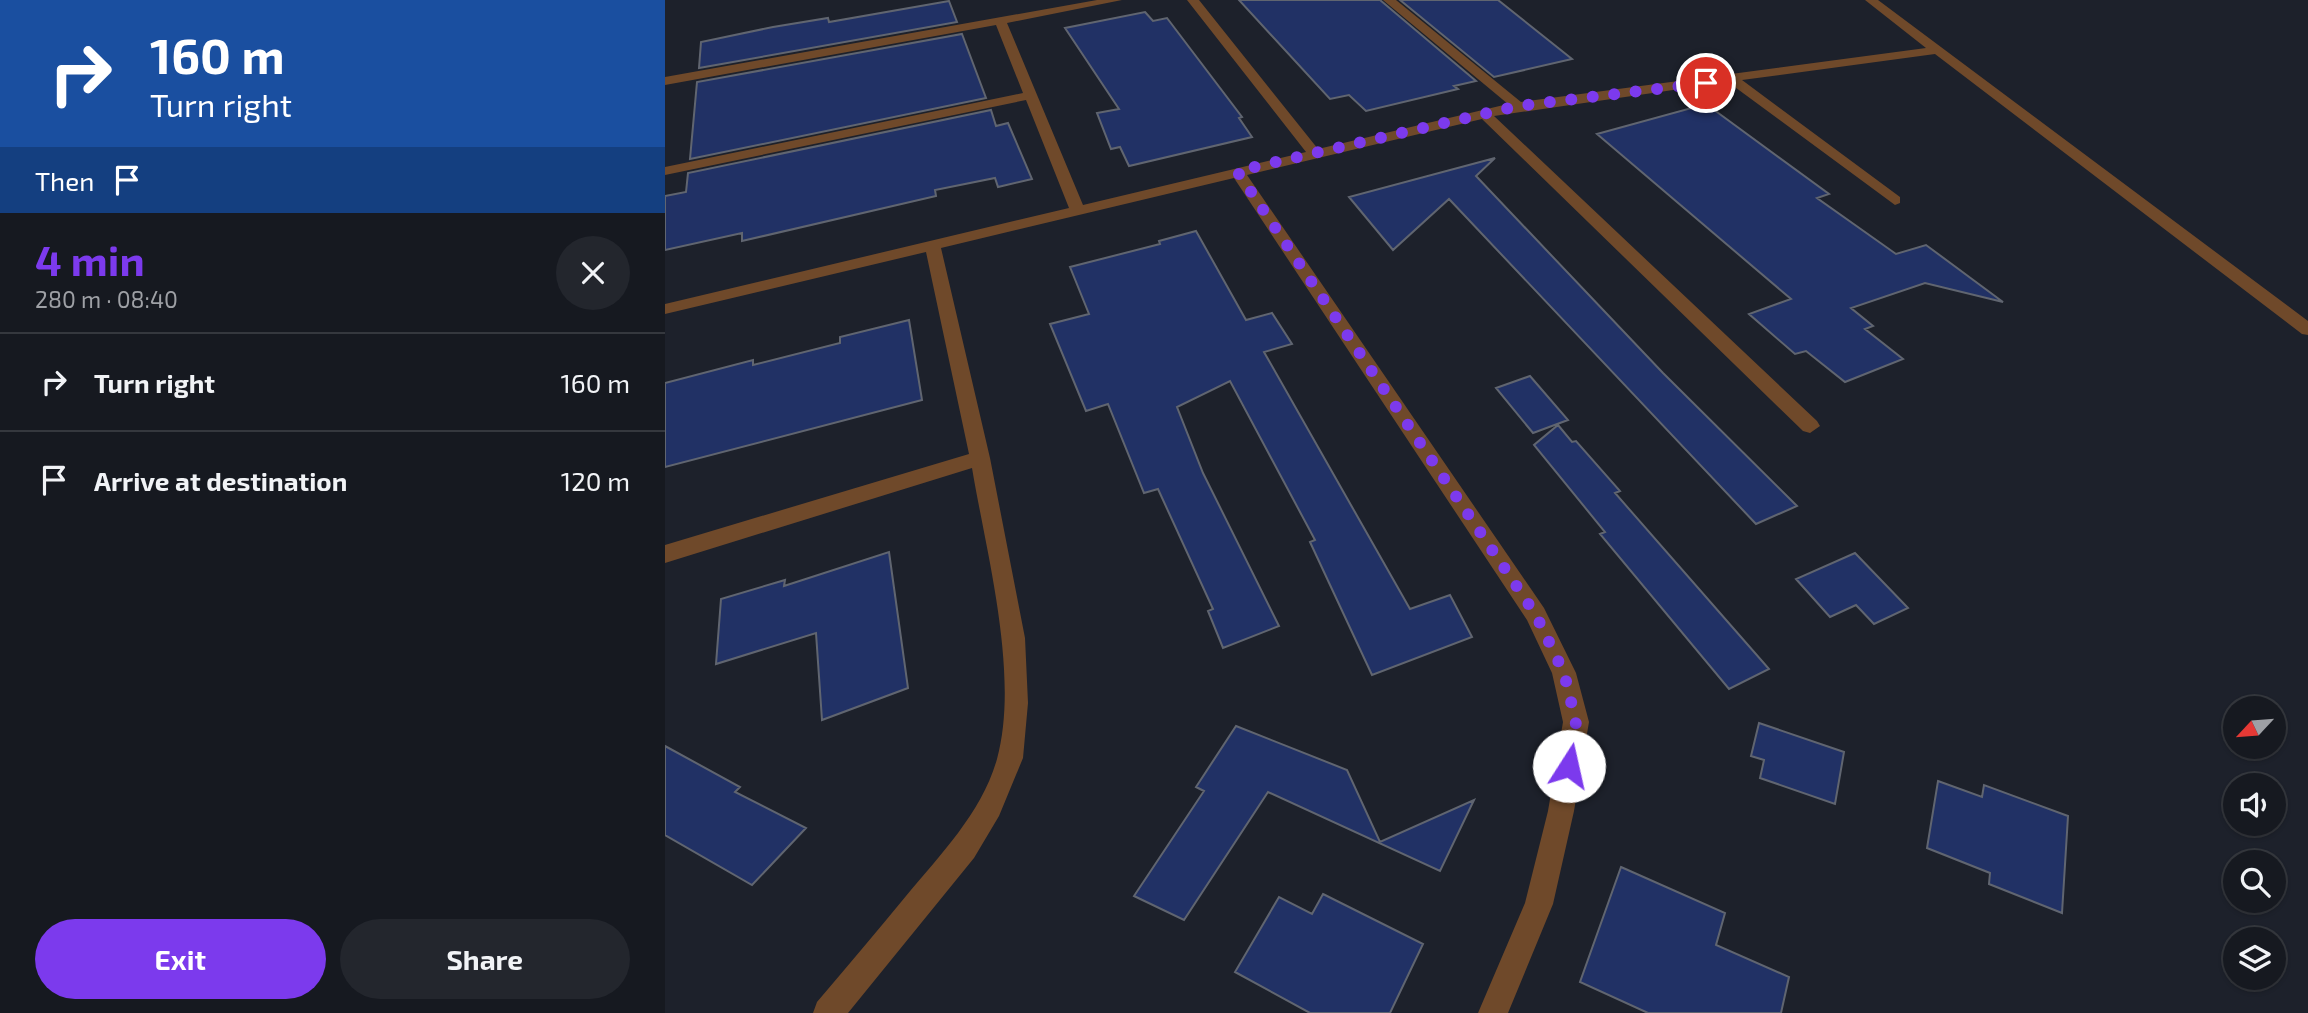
<!DOCTYPE html>
<meta charset="utf-8">
<style>
body{margin:0;font-family:"Exo 2",sans-serif;background:#23262d;color:#f1f3f6;height:100vh;display:flex;flex-direction:column;font-size:26px;white-space:nowrap}
*{box-sizing:border-box;margin:0}
p{font-size:23px;color:#9ea0a5}
.icon{flex:none;width:38px;height:38px;fill:none;stroke:currentColor;stroke-width:2;stroke-linecap:round;stroke-linejoin:round}
.map{position:relative;flex:1;overflow:hidden}
.details{display:flex;flex-direction:column;background:#161920;width:665px}
.details>*{flex:none}
.top-card{background:#1a4fa0;color:#fff;overflow:hidden}
.needle{width:46px;rotate:244deg}
.tools{position:absolute;left:1558px;top:696px;display:grid;gap:14px}
.tools a{display:grid;place-items:center;width:63px;height:63px;border-radius:50%;background:#161920;box-shadow:0 2px 5px #0004,0 0 0 2px #35383e;font-size:35px}
.pin{position:absolute;display:grid;place-items:center;width:60px;height:60px;color:#fff;margin:-30px;border:4px solid #fff;border-radius:50%;box-shadow:0 2px 7px #0007}
.me{position:absolute;width:77px;margin:-38px;rotate:10deg;stroke-linejoin:round;filter:drop-shadow(0 0 5px #0008)}
.turn{display:flex;align-items:center;gap:24px;height:147px;padding:0 35px;font-size:32px}
.turn .icon{width:91px;height:91px;stroke-width:2.5}
.turn b{display:block;font-size:49px;line-height:60px}
.then{display:flex;align-items:center;height:66px;padding:0 35px;background:#0003;gap:14px;font-size:26px}
.round{display:grid;place-items:center;flex:none;width:74px;height:74px;border-radius:37px;background:#23262d}
.head{display:flex;align-items:center;justify-content:space-between;height:119px;padding:0 35px}
h1{font-size:42px;font-weight:700;line-height:52px;color:#7c3aed}
.action{display:flex;gap:14px;margin-top:auto;padding:14px 35px}
.action a{flex:1;height:80px;border-radius:42px;background:#7c3aed;color:#fff;font-size:28px;font-weight:700;line-height:80px;text-align:center}
.action a+a{background:#23262d;color:#f1f3f6}
ul{padding:0;list-style:none}
li{display:flex;align-items:center;gap:21px;height:98px;padding:0 35px;border-top:2px solid #35383e}
li div{flex:1}
li b{display:block;font-size:26px}
li em{font-style:normal}
main{display:flex;flex:1;min-height:0}
.map>svg:first-child{display:block}
</style>
<main>
<section class="details">
<div class="top-card">
<div class="turn"><svg class="icon" aria-label="right" viewBox="0 0 24 24"><path d="M7 20v-9h11M14 6l5 5-5 5"/></svg><div><b>160 m</b>Turn right</div></div>
<div class="then">Then<svg class="icon" aria-label="arrive" viewBox="0 0 24 24"><path d="M6 21V4h12l-3 4 3 4H6"/></svg></div>
</div>
<div class="head"><div><h1>4 min</h1><p>280 m · 08:40</p></div><a class="round"><svg class="icon" aria-label="close" viewBox="0 0 24 24"><path d="M6 6l12 12M18 6L6 18"/></svg></a></div>
<ul>
<li><svg class="icon" aria-label="right" viewBox="0 0 24 24"><path d="M7 20v-9h11M14 6l5 5-5 5"/></svg><div><b>Turn right</b></div><em>160 m</em></li>
<li><svg class="icon" aria-label="arrive" viewBox="0 0 24 24"><path d="M6 21V4h12l-3 4 3 4H6"/></svg><div><b>Arrive at destination</b></div><em>120 m</em></li>
</ul>
<div class="action"><a>Exit</a><a>Share</a></div>
</section>
<div class="map">
<svg width="1643" height="1013" viewBox="0 0 1643 1013">
<rect width="100%" height="100%" fill="#1d212b"/>
<path fill="#213165" stroke="#606570" stroke-width="2" d="M574 0H715L811 81 789 86 793 89 701 111 684 95 665 99Z
M735 0H833L907 59 829 77Z
M284 1 292 22 34 68 36 42 108 27 163 18 164 22Z
M480 12 488 21 502 18 577 117 574 118 587 137 464 166 455 147 446 149 432 113 454 109 400 28Z
M297 34 321 98 25 159 32 82Z
M1041 104 1164 194 1152 198 1231 254 1261 245 1338 302 1260 283 1186 308 1208 326 1200 329 1238 359 1180 382 1141 351 1130 354 1084 314 1126 299 932 134Z
M326 110 331 126 343 123 367 179 333 187 330 178 270 190 271 196 77 241V233L0 250V196L21 192 23 173Z
M830 158 811 176 998 373 1132 506 1091 524 784 199 728 250 684 197Z
M531 231 581 320 607 313 627 344 599 352 745 609 785 595 807 637 707 675 645 542 650 540 565 381 512 407 538 473 614 626 558 648 543 611 548 609 493 489 479 493 443 404 421 411 385 324 424 314 405 267 495 244 494 241Z
M244 320 257 400 0 467V383L88 360V365L175 343V337Z
M865 376 903 420 868 433 831 388Z
M893 425 907 442 911 441 955 491 950 493 1104 669 1064 689 935 534 940 532 869 445Z
M224 552 243 688 157 720 151 633 51 664 56 599 120 580 119 586Z
M1190 553 1243 608 1209 624 1191 605 1165 617 1131 579Z
M1094 723 1179 752 1170 804 1095 778 1099 760 1086 756Z
M571 726 682 770 715 842 809 800 775 871 603 792 519 920 469 896 539 791 531 787Z
M0 746 75 787 70 792 141 828 87 885 0 835Z
M1273 781 1317 797 1319 785 1403 816 1397 913 1324 884 1325 873 1262 848Z
M956 867 1060 913 1051 945 1124 977 1116 1013H983L915 982Z
M658 894 758 944 725 1013H645L570 972 614 897 647 914Z"/>
<g fill="none" stroke-linecap="round" stroke-linejoin="round">
<path fill="#6f492a" fill-rule="evenodd" d="M432 0H457L342 23 418 205 641 152 522 0H534L653 149 843 104 718 0H731L856 102 1261 48 1200 0H1213L1643 321V335L1637 334 1270 54 1077 80 1235 197V203L1230 205 1063 82 829 116 1152 421 1155 426 1145 433 1138 431 817 119 582 175 879 608 911 673 924 722 909 811 888 904 843 1013H813L860 903 883 811 898 722 887 673 862 620 569 178 276 248 325 458 360 638 363 703 358 758 334 816 309 858 183 1013H148L152 1002C182 967 212 931 241 896 276 854 317 812 332 759 355 675 321 552 307 468L0 563V545L304 454 261 252 0 314V304L404 208 361 100 0 175V167L358 93 331 25 0 85V77Z"/>
</g>
<g fill="none" stroke-linecap="round" stroke-linejoin="round">
<path stroke="#7c3aed" stroke-width="12" stroke-dasharray="0 21.6" d="M904 766 911 722 899 673 871 615 572 171 853 106 1041 83"/>
</g>
</svg>
<div class="tools">
<a><svg class="needle" viewBox="-14 -14 28 28"><path d="M0-13l5 13h-10z" fill="#e53935"/><path d="M0 13l5-13h-10z" fill="#9ea0a5"/></svg></a>
<a><svg class="icon" aria-label="sound" viewBox="0 0 24 24"><path d="M4 9h4l5-4v14l-5-4H4zM17 9q2 3 0 6"/></svg></a>
<a><svg class="icon" aria-label="search" viewBox="0 0 24 24"><circle cx="10" cy="10" r="6"/><path d="M15 15l6 6"/></svg></a>
<a><svg class="icon" aria-label="layers" viewBox="0 0 24 24"><path d="M12 4l9 5-9 5-9-5zM3 14l9 5 9-5"/></svg></a>
</div>
<div class="pin" style="left:1041px;top:83px;background:#d93025"><svg class="icon" aria-label="arrive" viewBox="0 0 24 24"><path d="M6 21V4h12l-3 4 3 4H6"/></svg></div>
<svg class="me" style="left:904px;top:766px" viewBox="-20 -20 40 40"><circle r="19" fill="#fff"/><path d="M0-13L10 11 0 6-10 11z" fill="#7c3aed"/></svg>
</div>
</main>
